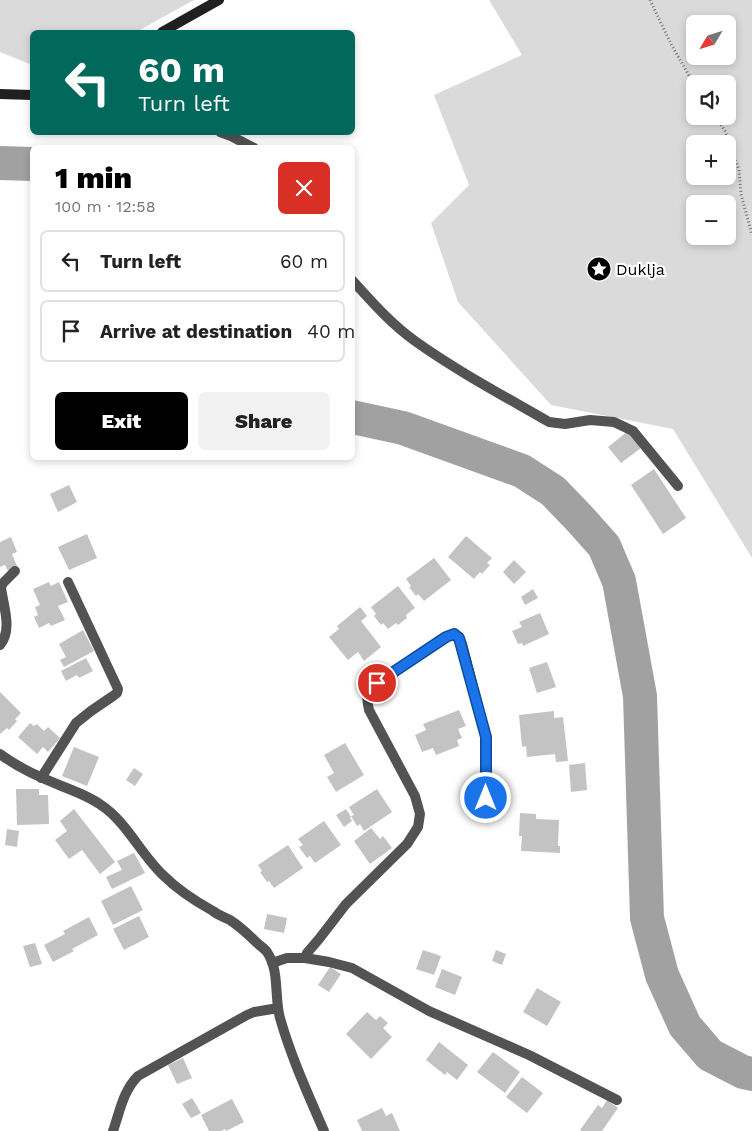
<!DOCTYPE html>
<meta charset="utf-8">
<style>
body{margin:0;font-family:"Work Sans",sans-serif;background:#f2f2f2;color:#222;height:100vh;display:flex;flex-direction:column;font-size:19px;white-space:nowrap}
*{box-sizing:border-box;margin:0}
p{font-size:16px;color:#767676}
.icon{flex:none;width:28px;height:28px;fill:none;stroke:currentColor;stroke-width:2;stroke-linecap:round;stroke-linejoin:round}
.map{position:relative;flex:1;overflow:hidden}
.details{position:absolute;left:30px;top:145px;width:325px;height:315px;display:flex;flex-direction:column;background:#fff;border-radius:8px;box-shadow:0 2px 8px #0003}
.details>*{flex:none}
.banner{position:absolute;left:30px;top:30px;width:325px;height:105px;border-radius:8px;box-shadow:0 2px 8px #0003;background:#00695c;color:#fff;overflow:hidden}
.needle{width:32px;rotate:232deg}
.buttons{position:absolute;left:686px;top:15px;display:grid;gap:10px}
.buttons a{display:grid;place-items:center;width:50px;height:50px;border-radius:8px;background:#fff;box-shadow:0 2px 8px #0003;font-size:25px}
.pin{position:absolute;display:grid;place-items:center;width:42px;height:42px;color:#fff;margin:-21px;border:2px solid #fff;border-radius:50%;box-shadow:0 1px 5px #0007}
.me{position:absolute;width:55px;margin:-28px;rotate:0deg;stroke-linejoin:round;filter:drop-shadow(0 0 4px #0008)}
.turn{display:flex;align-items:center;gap:18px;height:105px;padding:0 25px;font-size:22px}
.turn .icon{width:65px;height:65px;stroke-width:2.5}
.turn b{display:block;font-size:35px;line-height:42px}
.round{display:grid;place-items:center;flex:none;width:52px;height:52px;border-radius:8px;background:#f2f2f2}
.overview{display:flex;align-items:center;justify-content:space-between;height:85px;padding:0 25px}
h1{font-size:30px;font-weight:800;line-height:38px;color:#000}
.button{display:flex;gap:10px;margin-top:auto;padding:10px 25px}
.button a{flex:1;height:58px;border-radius:8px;background:#000;color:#fff;font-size:20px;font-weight:800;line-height:58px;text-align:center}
.button a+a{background:#f2f2f2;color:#222}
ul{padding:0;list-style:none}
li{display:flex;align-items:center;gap:15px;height:62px;margin:0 10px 8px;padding:0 15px;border:2px solid #e0e0e0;border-radius:8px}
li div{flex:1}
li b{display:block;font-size:19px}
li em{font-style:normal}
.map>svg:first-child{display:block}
</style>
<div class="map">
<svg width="752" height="1131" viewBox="0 0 752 1131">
<rect width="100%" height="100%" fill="#fff"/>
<path fill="#dadada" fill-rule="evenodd" d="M0 0H194L136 32H32V65L0 52Z
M489 0H752V558L673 429 551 405 458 302 431 223 469 185 434 95 522 55ZM695 24H728V56H695ZM695 84H728V116H695ZM695 144H728V176H695ZM695 204H728V236H695Z"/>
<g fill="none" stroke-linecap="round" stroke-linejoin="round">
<path stroke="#a1a1a1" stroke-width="34" d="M0 163 32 164
M352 417 403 428 522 471 553 491 579 518 604 546 619 581 640 696 647 918 662 975 685 1026 710 1055 743 1072 752 1074"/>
</g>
<path fill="#c3c3c3" d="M628 431 641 448 621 463 608 447Z
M654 469 686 518 663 534 631 485Z
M69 485 77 502 58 512 50 494Z
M87 534 97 558 69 570 58 547Z
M466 536 492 558 487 563 490 565 482 574 480 572 474 579 448 557Z
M11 537 17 552 12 554 17 566 8 571 5 565 0 567V542Z
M434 558 451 580 424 601 418 594 416 596 409 587 411 586 406 579Z
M514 560 526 572 514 584 503 572Z
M49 582 51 586 59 582 68 602 58 606 65 620 51 626 49 623 39 628 34 617 38 615 35 607 40 605 33 589Z
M398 586 415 608 406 615 407 618 398 625 396 623 388 629 383 623 381 625 374 616 376 614 371 607Z
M533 589 538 598 525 605 521 597Z
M360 607 367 616 361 621 381 647 364 661 358 652 348 660 329 637 339 629 337 626Z
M540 613 549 634 523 646 522 643 518 644 512 631 522 627 519 622Z
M83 630 94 651 64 667 60 660 66 657 59 644Z
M86 658 93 671 79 678 77 675 66 681 61 671Z
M547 662 556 687 537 693 529 668Z
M0 692 21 713 15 719 17 721 9 730 7 728 0 734Z
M459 710 466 726 458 729 462 738 457 740 459 746 436 755 433 748 422 752 415 735 426 730 423 724Z
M554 711V718L563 717 568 761 556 762 555 754 527 757 526 746 522 747 519 715Z
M30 723 34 726 37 724 44 731 48 727 60 738 48 752 43 747 37 754 18 737Z
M345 743 364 775 336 792 327 777 334 773 324 755Z
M74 747 99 757 87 786 62 776Z
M585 763 587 790 571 792 569 765Z
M134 768 143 774 135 786 126 780Z
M16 789H39V795H48L49 824 17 825Z
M377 789 392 812 364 831 360 824 357 826 351 816 354 815 349 807Z
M74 809 115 862 100 874 82 850 69 859 55 840 67 831 60 821Z
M346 809 351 817 350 818 352 821 344 827 336 815Z
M520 813 536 814V819L559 820 558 846H560V853L521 851 522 836H519Z
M324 821 341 845 315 863 310 856 307 858 299 847 303 845 298 839Z
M371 828 380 839 383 836 392 848 370 864 354 841Z
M7 829 19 831 17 847 5 845Z
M288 845 303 868 274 888 269 881 267 882 260 872 262 871 258 865Z
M134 853 145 873 112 889 106 877 122 870 117 861Z
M131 886 143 910 113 925 101 901Z
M267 914 287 918 284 933 264 929Z
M139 916 149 937 124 950 113 929Z
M89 917 98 935 72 949 74 951 53 962 44 945 65 934 63 931Z
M35 943 42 964 30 967 23 946Z
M423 950 441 956 434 975 416 969Z
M496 950 506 954 502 965 492 961Z
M330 967 341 974 329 992 318 985Z
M442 969 462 977 455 995 435 987Z
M537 988 561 1002 547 1026 523 1012Z
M367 1012 376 1020 380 1016 388 1023 383 1028 392 1037 371 1059 346 1034Z
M439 1042 468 1065 457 1080 447 1072 445 1075 426 1060Z
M493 1052 520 1072 505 1093 477 1072Z
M183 1058 192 1078 177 1084 168 1065Z
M522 1077 543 1093 527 1113 506 1097Z
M192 1098 201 1113 191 1118 182 1104Z
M232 1099 244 1122 226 1131 225 1129 221 1131H209L201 1115Z
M607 1100 618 1108 602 1131H581L580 1130 598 1105 602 1108Z
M382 1108 386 1116 392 1113 400 1131H362L357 1120Z"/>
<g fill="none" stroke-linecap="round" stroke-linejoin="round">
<path stroke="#757575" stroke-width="3" stroke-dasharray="1 2.5" stroke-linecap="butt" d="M650 0 671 44 695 86
M715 116 725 131 739 170 741 194 752 235"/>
<path stroke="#535353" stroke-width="10" d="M220 132 231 136 254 148
M352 280C372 302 391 324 415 341 457 371 504 396 549 422L565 424 590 420 614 422 633 431 678 486
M113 1131C120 1111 123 1091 138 1076L247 1015 254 1012 278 1008"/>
<path stroke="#535353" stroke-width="10" d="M0 645C13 629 3 606 1 587L3 583 15 571
M0 754C20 769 42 778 64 787 77 792 90 797 101 805 127 822 141 855 164 876 178 890 195 901 213 911 218 915 224 917 230 920 239 926 248 934 256 942 259 945 264 948 267 952 280 971 274 997 280 1018 291 1057 308 1094 324 1131
M41 778 76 723 91 711 113 696 117 693 118 689 68 582
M305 958 307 953 319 939 346 904 407 844 418 827 420 814 415 796 369 710C366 697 366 692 377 683L446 637 454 634 459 638 462 644 486 737 487 798
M272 963 287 958H305L329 962 352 968 429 1011 529 1055 617 1100"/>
<path stroke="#202020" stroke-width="10" d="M162 32 219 0
M0 94 32 95"/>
</g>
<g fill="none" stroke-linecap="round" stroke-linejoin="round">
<defs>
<path id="route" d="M377 683 446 637 454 634 459 638 486 737V798"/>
</defs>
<use href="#route" stroke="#114b97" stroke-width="12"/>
<use href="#route" stroke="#1a73e8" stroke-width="9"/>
</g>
<defs>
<symbol id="sight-disc" viewBox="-11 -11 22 22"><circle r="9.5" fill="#000" stroke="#fff"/><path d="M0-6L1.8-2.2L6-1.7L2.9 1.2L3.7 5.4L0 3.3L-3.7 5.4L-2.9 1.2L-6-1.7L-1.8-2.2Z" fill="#fff"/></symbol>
</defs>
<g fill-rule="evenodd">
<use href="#sight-disc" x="585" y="255" width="28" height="28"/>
</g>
<g text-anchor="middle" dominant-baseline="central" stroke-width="4.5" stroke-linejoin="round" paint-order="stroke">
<g font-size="16" fill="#000" stroke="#fff" text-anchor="start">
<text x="616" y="269">Duklja</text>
</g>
</g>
</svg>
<div class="buttons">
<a><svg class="needle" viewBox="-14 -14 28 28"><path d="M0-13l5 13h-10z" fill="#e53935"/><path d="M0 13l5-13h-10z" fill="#767676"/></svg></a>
<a><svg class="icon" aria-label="sound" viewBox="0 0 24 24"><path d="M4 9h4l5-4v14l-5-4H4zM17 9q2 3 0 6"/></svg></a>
<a>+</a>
<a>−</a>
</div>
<div class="pin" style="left:377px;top:683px;background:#d93025"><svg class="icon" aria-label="arrive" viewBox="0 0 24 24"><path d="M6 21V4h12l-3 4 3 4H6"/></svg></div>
<svg class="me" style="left:486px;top:798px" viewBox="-20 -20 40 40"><circle r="17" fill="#1a73e8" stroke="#fff" stroke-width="3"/><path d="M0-11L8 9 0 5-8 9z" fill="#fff"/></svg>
<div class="banner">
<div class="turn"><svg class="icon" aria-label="left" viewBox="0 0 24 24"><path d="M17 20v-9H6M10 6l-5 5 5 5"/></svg><div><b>60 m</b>Turn left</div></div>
</div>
<section class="details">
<div class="overview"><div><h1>1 min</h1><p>100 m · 12:58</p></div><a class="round" style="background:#d93025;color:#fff"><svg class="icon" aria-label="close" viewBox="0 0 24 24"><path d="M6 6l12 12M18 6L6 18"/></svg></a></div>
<ul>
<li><svg class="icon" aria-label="left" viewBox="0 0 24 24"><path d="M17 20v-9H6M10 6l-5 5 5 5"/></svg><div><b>Turn left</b></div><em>60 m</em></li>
<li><svg class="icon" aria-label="arrive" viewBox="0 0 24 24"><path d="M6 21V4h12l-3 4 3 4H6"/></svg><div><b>Arrive at destination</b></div><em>40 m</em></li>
</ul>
<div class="button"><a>Exit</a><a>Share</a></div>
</section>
</div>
